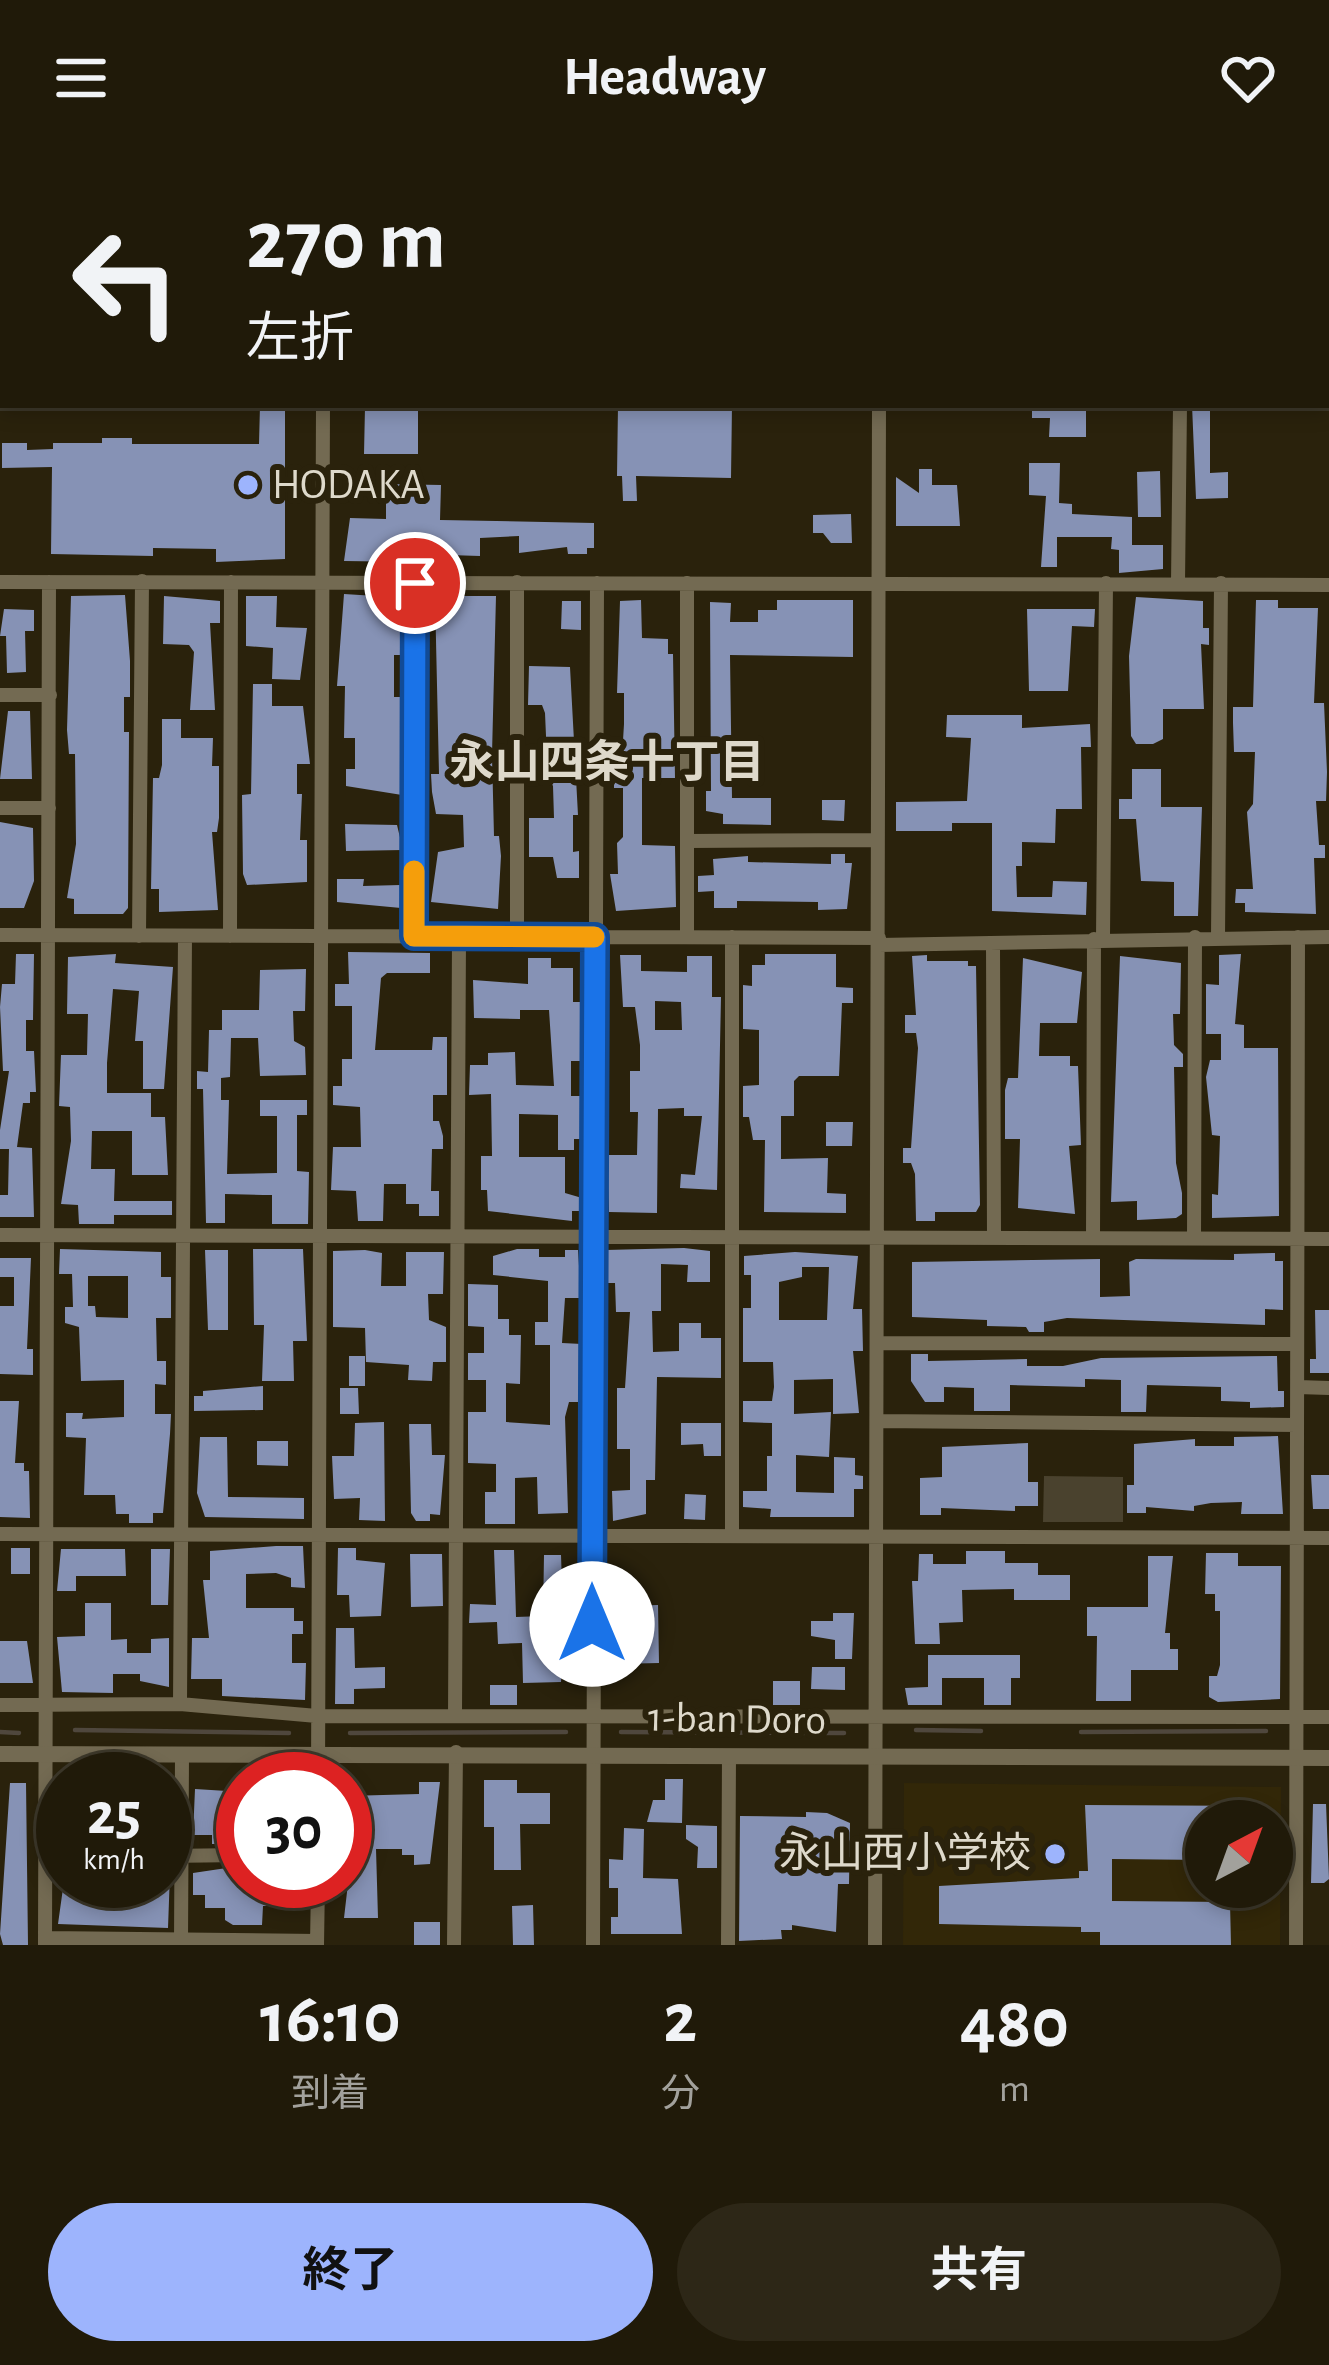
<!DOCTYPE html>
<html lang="ja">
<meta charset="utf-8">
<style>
body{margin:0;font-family:"Alegreya Sans","Noto Sans JP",sans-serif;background:#2d2717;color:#f1f3f6;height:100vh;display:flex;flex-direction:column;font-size:45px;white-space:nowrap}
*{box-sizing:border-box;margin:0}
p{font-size:39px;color:#a2a19c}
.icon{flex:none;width:66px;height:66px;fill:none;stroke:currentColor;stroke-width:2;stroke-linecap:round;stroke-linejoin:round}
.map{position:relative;height:1789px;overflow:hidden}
.side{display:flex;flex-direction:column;background:#201a09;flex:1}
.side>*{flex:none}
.top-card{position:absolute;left:0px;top:0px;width:1329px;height:252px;box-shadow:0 6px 18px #0003,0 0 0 3px #3d382a;background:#201a09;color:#f1f3f6;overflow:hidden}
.needle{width:78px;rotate:41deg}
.fabs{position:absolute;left:1185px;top:1644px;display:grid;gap:24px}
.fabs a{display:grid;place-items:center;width:108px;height:108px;border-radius:50%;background:#201a09;box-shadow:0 6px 18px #0003,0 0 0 3px #3d382a;font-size:60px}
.speed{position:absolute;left:36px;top:1596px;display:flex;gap:24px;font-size:60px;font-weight:700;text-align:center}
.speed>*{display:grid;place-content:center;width:156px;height:156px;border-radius:50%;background:#201a09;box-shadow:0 6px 18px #0003,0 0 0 3px #3d382a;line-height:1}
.speed small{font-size:30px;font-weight:400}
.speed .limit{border:18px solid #d22;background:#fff;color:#111}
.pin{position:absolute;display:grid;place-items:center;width:102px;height:102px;color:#fff;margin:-51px;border:6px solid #fff;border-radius:50%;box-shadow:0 3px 12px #0007}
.me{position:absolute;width:132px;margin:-66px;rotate:0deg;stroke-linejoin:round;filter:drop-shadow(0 0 9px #0008)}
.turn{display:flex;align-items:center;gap:42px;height:252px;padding:0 48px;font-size:54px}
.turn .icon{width:156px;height:156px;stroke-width:2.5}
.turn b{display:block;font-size:84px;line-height:102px}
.eta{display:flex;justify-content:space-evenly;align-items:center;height:204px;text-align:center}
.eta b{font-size:72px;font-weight:700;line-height:84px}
.primary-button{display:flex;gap:24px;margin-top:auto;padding:24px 48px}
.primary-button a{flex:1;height:138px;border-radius:72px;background:#9db4fd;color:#111;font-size:48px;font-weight:700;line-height:138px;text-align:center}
.primary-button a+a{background:#2d2717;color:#f1f3f6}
header{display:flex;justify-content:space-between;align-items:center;height:156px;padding:0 48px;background:#201a09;font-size:54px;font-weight:700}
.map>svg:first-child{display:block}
</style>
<header><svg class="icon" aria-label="menu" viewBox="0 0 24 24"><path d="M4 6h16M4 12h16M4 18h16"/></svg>Headway<svg class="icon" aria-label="heart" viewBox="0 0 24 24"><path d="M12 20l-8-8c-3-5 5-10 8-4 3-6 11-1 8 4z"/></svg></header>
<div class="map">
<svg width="1329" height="1789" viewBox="0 0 1329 1789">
<rect width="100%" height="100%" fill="#2a220c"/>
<path fill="#322708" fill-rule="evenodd" d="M904 1627 1281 1631 1280 1789H903ZM1206 1665H1272V1731H1206Z"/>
<path fill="#4a422e" d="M1044 1320 1123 1321V1366H1043Z"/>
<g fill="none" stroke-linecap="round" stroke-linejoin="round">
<path stroke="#4f473d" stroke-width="4.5" d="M75 1574 289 1577
M916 1574 981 1575
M0 1576 19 1577
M621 1576 844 1577
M1081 1576 1266 1575
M350 1577 566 1576"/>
</g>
<path fill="#8692b5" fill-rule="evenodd" d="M260 249H285V403L216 406V393L153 392V400L51 398 52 311 2 312V287H27V294L53 293V287H102V282H132V288H259Z
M418 249V298H364L365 251Z
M618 249H732L731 322 636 320 637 345H623L622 320H617Z
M1032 249H1086V281H1049L1050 262H1032Z
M1192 249H1210V317L1228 316V342L1196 343Z
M1029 307H1060L1059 347 1072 348V358L1132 361V389H1163V413L1119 417V394L1111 393 1112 381H1057V411H1041L1046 340 1029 339Z
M919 313H932V329H957L960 370H896V321L919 337Z
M1160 315 1161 361H1138L1137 316Z
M386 328 441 329 440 364 594 367V392H587V398H568L567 391 519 397V380L480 382V400L416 398V406L344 405 350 362 386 363Z
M851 358 852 387H831L823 377H813V359Z
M344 438 392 441V446L404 451 401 499H394V541H400L402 561V639L346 630V613H355V582H344L345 530H337Z
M125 439 130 505V541H124V576H129L128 752 123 758H74V743L67 742 76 688 75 598H69L67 574 71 440Z
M164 440 220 445V467H210L215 554H190L194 496 189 489 163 488Z
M246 440H277L276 471 307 472 300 524 272 523 273 492 246 490Z
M435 440H496L492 598 494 680H499L501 700 498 753 431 746 438 696 464 691 463 659 436 658 432 636 431 618H439Z
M1136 441 1203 445V472H1209V489L1201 488 1204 553H1163V583L1153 588H1136L1131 580 1129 500Z
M641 444 642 482 668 483V498H673L675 622H642V689L675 690 676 751 616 755 610 718H618L617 687 623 681V632H614V601H622L624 568V537H617L620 445Z
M777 444H853V501L730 499 732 642H771V669L723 668V658L706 655V635H711L710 446 731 447 730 466H758V454H777Z
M1256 444H1278V452H1318L1314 547H1324L1327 616 1326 645H1316L1319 689H1325V702H1314L1316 758 1245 756V747H1235L1236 733H1253L1247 656 1253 648 1255 596H1234L1233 567V551H1253Z
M562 445H581V474L561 473Z
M4 453 34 454V475H25L26 516 7 517 6 480H0Z
M1027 453H1095L1094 471 1072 470 1068 535H1029Z
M529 510 570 511 578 659H573V696L579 695V722H557L553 701H529V662H554L553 630 549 622 536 621V603H547L545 557 542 549H528Z
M253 528H272V550H303L310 608H297V638H302L300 684H307V726L247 729 243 718 242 639 251 638Z
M8 555H30L32 623H0Z
M947 559H1022V572L1090 568 1091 591H1081L1082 653H1056L1055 687 1022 686V710H1016L1017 741H1052L1053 725 1087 726 1086 759 992 755V667H952V675H896V646L967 645 971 582 946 581Z
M162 563H181V582H213L212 610H219V662L217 676H212L218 754 159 756V733H151L153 622H159L162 609Z
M1132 613H1161V651H1202L1198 760H1174V726L1141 725 1136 663H1119V643H1132Z
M822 644H845L844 665 822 664Z
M0 666 33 672 34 725 24 752H0Z
M345 668 397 669 403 694 346 695Z
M831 698H845V707H852L847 753 818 754V746L737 745V752H714V735L698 736V720L714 719 713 703 748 700V706L831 708Z
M337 723H364L363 730 400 729 401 752 337 746Z
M348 796 430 797V817H387L381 822 375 894H432L433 881H447V939H433V965H439L443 980V993H432L431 1035H439V1060H419V1048H406V1028H384L383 1065H358L356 1035 331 1034 333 991H361L360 951 333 949V930H342V903H352V850H335V828H349Z
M16 798H34L33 864H26V895H34L36 936H30V947H23L17 991 32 992 34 1061H0V1039H8L9 993H0V974L9 915H3L0 851 2 828H15Z
M116 798 115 807 173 811 164 933H143V885H135L139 835 113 833 107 907V937H151V961H165L168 1019H132V975H92L91 1013H115L114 1045H172V1059H114V1068H79L78 1049 61 1048 71 985 70 951 59 950 61 899H87L88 858H67L68 801Z
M765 798H836V831L853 832V847H842L839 920H799L794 925V960H781V1003L828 1002 827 1037 846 1038V1057L764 1056 765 984H753L749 961H743V930L759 929V874L743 873V829L752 830V809H765Z
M1241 798 1235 868 1244 869V892H1278L1279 1060 1212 1062V1038L1218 1039 1220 980 1212 979 1206 921 1210 904H1221V878H1206V828L1219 829V799Z
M620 799H641V815L687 816V800H712V841H721L717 1034 680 1032 681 1018 695 1019 702 960H684V952L658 953 657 1057 609 1056 607 999H637L638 956H630V915H640V889L635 851H623ZM655 845 681 846 682 874H655Z
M927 799V805H968V810H976L980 1049 976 1056H935V1065H916L915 1018 911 1007H903V992H911L918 892 916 877H905V859H916L912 800Z
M1120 800 1181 807 1180 858H1173L1174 889 1183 898V911H1174L1176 1007 1182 1037V1058L1176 1062 1137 1064V1045L1111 1046Z
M528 802H551V812H573V846H581L583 905H571V940H582V983H574V994H558V959L519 958V1001H565V1037L582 1042V1055H572V1065L488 1055 487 1034H481V1000H492L491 938 469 939 470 909H488V897L515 896 516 929 554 930 549 854H520V863L474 862 473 824 528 828Z
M1023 802 1082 816 1077 867H1040L1039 900H1070V910H1078L1081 989 1069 990 1075 1058 1018 1052 1020 983H1005V934L1008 922H1018Z
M306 813 305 855H293L294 885 305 891 306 919 260 920 258 882H231L230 921 221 922V944H229L227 1018 277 1017V960H260V944H307V959H297V1015L309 1016 308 1068H272V1039H263L225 1038V1067H206L203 933H197V915L208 916 209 874H222V854H259L260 814Z
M826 966H853L852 990H826Z
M684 1092 710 1095V1126H687L688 1109 661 1108V1155H652L653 1196 679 1195V1167H701V1182H721V1222L657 1221 655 1324H646V1358L613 1365 612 1335 630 1334V1293H617V1232H625L630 1156H616L615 1127H607L606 1094Z
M60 1093 161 1096V1121H171V1162H156L157 1205H166V1229L155 1228V1258H171L170 1278 163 1357H153V1367H129V1358H116L115 1339H84L86 1282 66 1281V1257H83L82 1263 124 1261V1224L81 1225 79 1171 65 1167V1151H73L72 1118H59ZM88 1120H128V1162L96 1161 95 1150H88Z
M253 1093H303L307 1185H293L294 1225H262L264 1169H254Z
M517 1093H539V1101H565V1094H578L581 1142H565L562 1187 582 1188V1246H569L565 1261 568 1357 538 1358 537 1321 515 1322V1368H485V1336H496V1308L468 1307V1256H486V1224H468V1197H484V1171L468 1170V1128L498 1129V1163H509V1179H521L520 1228 506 1227V1266L550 1269V1189H535V1166H548V1125L493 1119V1100Z
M205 1094H228V1174H208Z
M365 1094 382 1097 381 1130H406V1096H444L443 1138H428L429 1164 446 1171V1206H433L432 1225 408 1224 409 1209 366 1206 365 1172 333 1171V1095Z
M795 1096 858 1100 853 1153H862L863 1195H853L859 1257 833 1258V1223L794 1224V1258L831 1256 829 1301 796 1299V1336L834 1337V1301L855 1302V1319L863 1320V1333H854V1361H770L771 1353 743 1351V1335H767V1300H772V1267L743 1266V1245H772L774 1231 773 1206H743V1152H751V1119H744V1100ZM802 1111H829L827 1164H779V1126L802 1121Z
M1275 1097V1105H1283V1154L1265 1153V1169L1067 1162 1044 1166V1176H1029L1026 1171 987 1170V1164L912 1161V1106L1100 1103V1141L1130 1140 1129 1106 1136 1103 1234 1104V1098Z
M0 1102H31L27 1193H33V1219L0 1218V1150H14V1121H0Z
M1315 1154H1329V1217H1310V1203H1316Z
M911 1198H928V1205L1027 1203V1210H1063L1101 1202 1277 1200 1278 1235H1284V1251L1250 1252V1246L1221 1245V1231L1147 1229 1146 1256H1121V1224L1085 1223V1231L1010 1229V1255H974V1232L944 1231V1246H925L911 1225Z
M349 1200H365V1230H349Z
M263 1230V1254L194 1255V1240H203V1235Z
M340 1232H358L359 1258H340Z
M0 1245H19L15 1307H24V1315H29L30 1362 0 1361Z
M384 1266 385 1365 359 1364 360 1342 334 1343 332 1300H354L355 1267Z
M681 1267H721V1300H704L703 1288 681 1289Z
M409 1268H431L432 1299H445L440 1359 430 1358V1365H416L411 1357Z
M1278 1280 1283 1358H1241L1242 1346 1211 1347 1194 1350V1355L1146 1351V1357H1127V1329H1134V1288L1195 1283V1290H1234V1281Z
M200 1281H227L228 1341 304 1342V1363L205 1361 197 1337Z
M257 1285H288V1310L257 1309Z
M1028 1287V1326H1038V1350H1015V1355L941 1352V1359H920V1322L942 1321V1291Z
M1311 1319H1329V1353H1313Z
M685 1338 706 1339 705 1364 684 1363Z
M276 1390H303L305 1432 291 1431V1422L276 1417 246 1418V1452H294V1465H303V1478H292V1507H306L305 1544 222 1540V1523H191L192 1482H209L203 1424H210V1395Z
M11 1392H30V1418H11Z
M338 1392H356V1404L385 1407 381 1460 350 1461 349 1439H337Z
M61 1393H125L126 1420H76V1435H57Z
M151 1393H170L168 1449H151Z
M494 1394H514L516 1461 543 1460 544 1399H561L562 1427H575V1444H567L561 1526 523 1527 522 1487 498 1488 497 1466 469 1467 470 1448 496 1449Z
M966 1395H1005V1407H1038V1419H1070V1444H1014V1433L962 1434 963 1466 939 1467 940 1488H915L912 1425H918L919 1398H933V1408H966Z
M1206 1397H1238V1410H1281L1280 1543 1218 1546 1209 1541V1520H1217L1220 1509V1455H1215V1438H1205Z
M410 1398H442L443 1450 411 1451Z
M1148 1400H1173L1165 1477H1170V1493H1178V1514H1131V1545H1096L1097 1480H1087V1451H1148Z
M85 1447H111V1484L127 1483V1497H151V1483L169 1482V1531L140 1525V1518H113V1537L62 1536 57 1481 85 1480Z
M658 1449 659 1507 616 1508 615 1450Z
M833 1457H854L852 1503H835V1484L811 1480V1465H833Z
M336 1472H354L355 1512 385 1511V1532L354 1533V1548H335Z
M0 1485H27L33 1527H0Z
M928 1499H1020V1522H1011V1549H984V1522H942V1549H908L905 1532 928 1531Z
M812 1511H845V1534L811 1533Z
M773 1525H800V1549H773Z
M490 1529H517V1549H490Z
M665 1623H683L682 1667 647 1666 653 1644H665Z
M484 1624H517V1637H550V1668H520L521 1714H494V1671H484Z
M419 1626H440L430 1708 414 1709V1699H402V1693H376L378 1762H344L352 1693 347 1640 419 1638Z
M10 1627H26L28 1789H3L0 1778Z
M195 1633 243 1636V1688H212V1679H193Z
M1313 1648H1326L1329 1723 1324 1727H1311Z
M1085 1649 1269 1650V1665H1206V1704L1112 1703V1745L1230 1746 1231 1789H1100V1776H1081V1771L939 1768V1730L1079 1722V1715H1088Z
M806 1656 827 1657 850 1667 849 1728H838L836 1776 792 1769V1774H781L782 1783 739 1785 740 1660 806 1661Z
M686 1669 717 1670V1712H697L698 1691 686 1683Z
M624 1672 644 1673 643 1722 678 1723 682 1778H611V1761H618V1732H609V1703L623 1704Z
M240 1710V1725H302L300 1750H263L262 1769H233L225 1764V1752H205V1739H193V1717Z
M165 1717H170L168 1772 58 1768 64 1725H165Z
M533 1749 534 1789H513L512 1750Z
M414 1766H440V1789H414Z"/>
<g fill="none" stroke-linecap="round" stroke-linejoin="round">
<path stroke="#736a52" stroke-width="14" d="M190 0V3
M1304 0V3
M423 3V0
M599 3V0
M1020 3V0
M0 426 1329 429
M687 427V781
M1178 427 1180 249
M0 539H50
M0 652H49
M689 685 877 684
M0 779 879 782
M139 780 142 425
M230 780 231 426
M414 780 415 427
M517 781V426
M732 781V1380
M1218 781 1221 427
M1103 782 1106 427
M993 788 994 1082
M879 789 1329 781
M0 1079 1329 1083
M1093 1082 1094 783
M1194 1082 1195 781
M878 1187 1296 1188
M1298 1231 1329 1232
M877 1265 1297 1269
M0 1378 1329 1382
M180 1548 185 780
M0 1549 180 1548 317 1560 1329 1561
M455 1560 459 781
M318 1623 323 249
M45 1699H63
M165 1700 243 1699
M45 1782 317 1785
M181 1787 182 1600
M45 1789 49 426
M317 1789 318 1725
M454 1789 456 1596
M593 1789 597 427
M728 1789 729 1600
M875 1789 879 249
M1296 1789 1298 781"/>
<path stroke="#736a52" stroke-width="16" d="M0 1598 1329 1602"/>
<path stroke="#987c10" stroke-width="24" d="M0 43H3
M1326 44H1329
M0 70H3
M1326 71H1329"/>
</g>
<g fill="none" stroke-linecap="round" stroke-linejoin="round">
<defs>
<path id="route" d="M415 427 414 780 595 781 592 1468"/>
</defs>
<use href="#route" stroke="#114b97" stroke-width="30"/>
<use href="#route" stroke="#1a73e8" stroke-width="21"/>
<path stroke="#f59e0b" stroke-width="21" d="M414 715V780L594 781"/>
</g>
<g fill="#9db4fd" stroke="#2a220c" stroke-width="4.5">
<circle cx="248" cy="329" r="12"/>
<circle cx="1055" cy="1698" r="12"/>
</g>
<g text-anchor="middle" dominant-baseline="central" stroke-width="12" stroke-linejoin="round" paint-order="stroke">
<g font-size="42" fill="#ded9cb" stroke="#2a220c" text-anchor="start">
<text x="272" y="329">HODAKA</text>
<text x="1031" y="1698" text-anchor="end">永山西小学校</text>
</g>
<g font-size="42" fill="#ded9cb" stroke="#2a220c">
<text transform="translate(737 1563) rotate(1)">1-ban Doro</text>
</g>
<g font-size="45" font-weight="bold" fill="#ded9cb" stroke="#2a220c">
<text x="607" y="607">永山四条十丁目</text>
</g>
</g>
</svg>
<div class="fabs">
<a><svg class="needle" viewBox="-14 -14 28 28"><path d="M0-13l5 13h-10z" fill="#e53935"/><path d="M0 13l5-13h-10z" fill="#a2a19c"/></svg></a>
</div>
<div class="speed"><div>25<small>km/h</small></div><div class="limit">30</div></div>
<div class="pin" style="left:415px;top:427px;background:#d93025"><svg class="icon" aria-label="arrive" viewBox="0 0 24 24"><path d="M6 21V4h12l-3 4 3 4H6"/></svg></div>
<svg class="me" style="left:592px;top:1468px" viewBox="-20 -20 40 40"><circle r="19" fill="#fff"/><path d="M0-13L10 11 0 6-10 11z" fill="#1a73e8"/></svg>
<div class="top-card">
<div class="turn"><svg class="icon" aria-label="left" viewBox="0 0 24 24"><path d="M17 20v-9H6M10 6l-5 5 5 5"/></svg><div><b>270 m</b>左折</div></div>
</div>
</div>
<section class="side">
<div class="eta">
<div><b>16:10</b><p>到着</p></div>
<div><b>2</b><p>分</p></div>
<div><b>480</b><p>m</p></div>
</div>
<div class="primary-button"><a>終了</a><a>共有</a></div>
</section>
